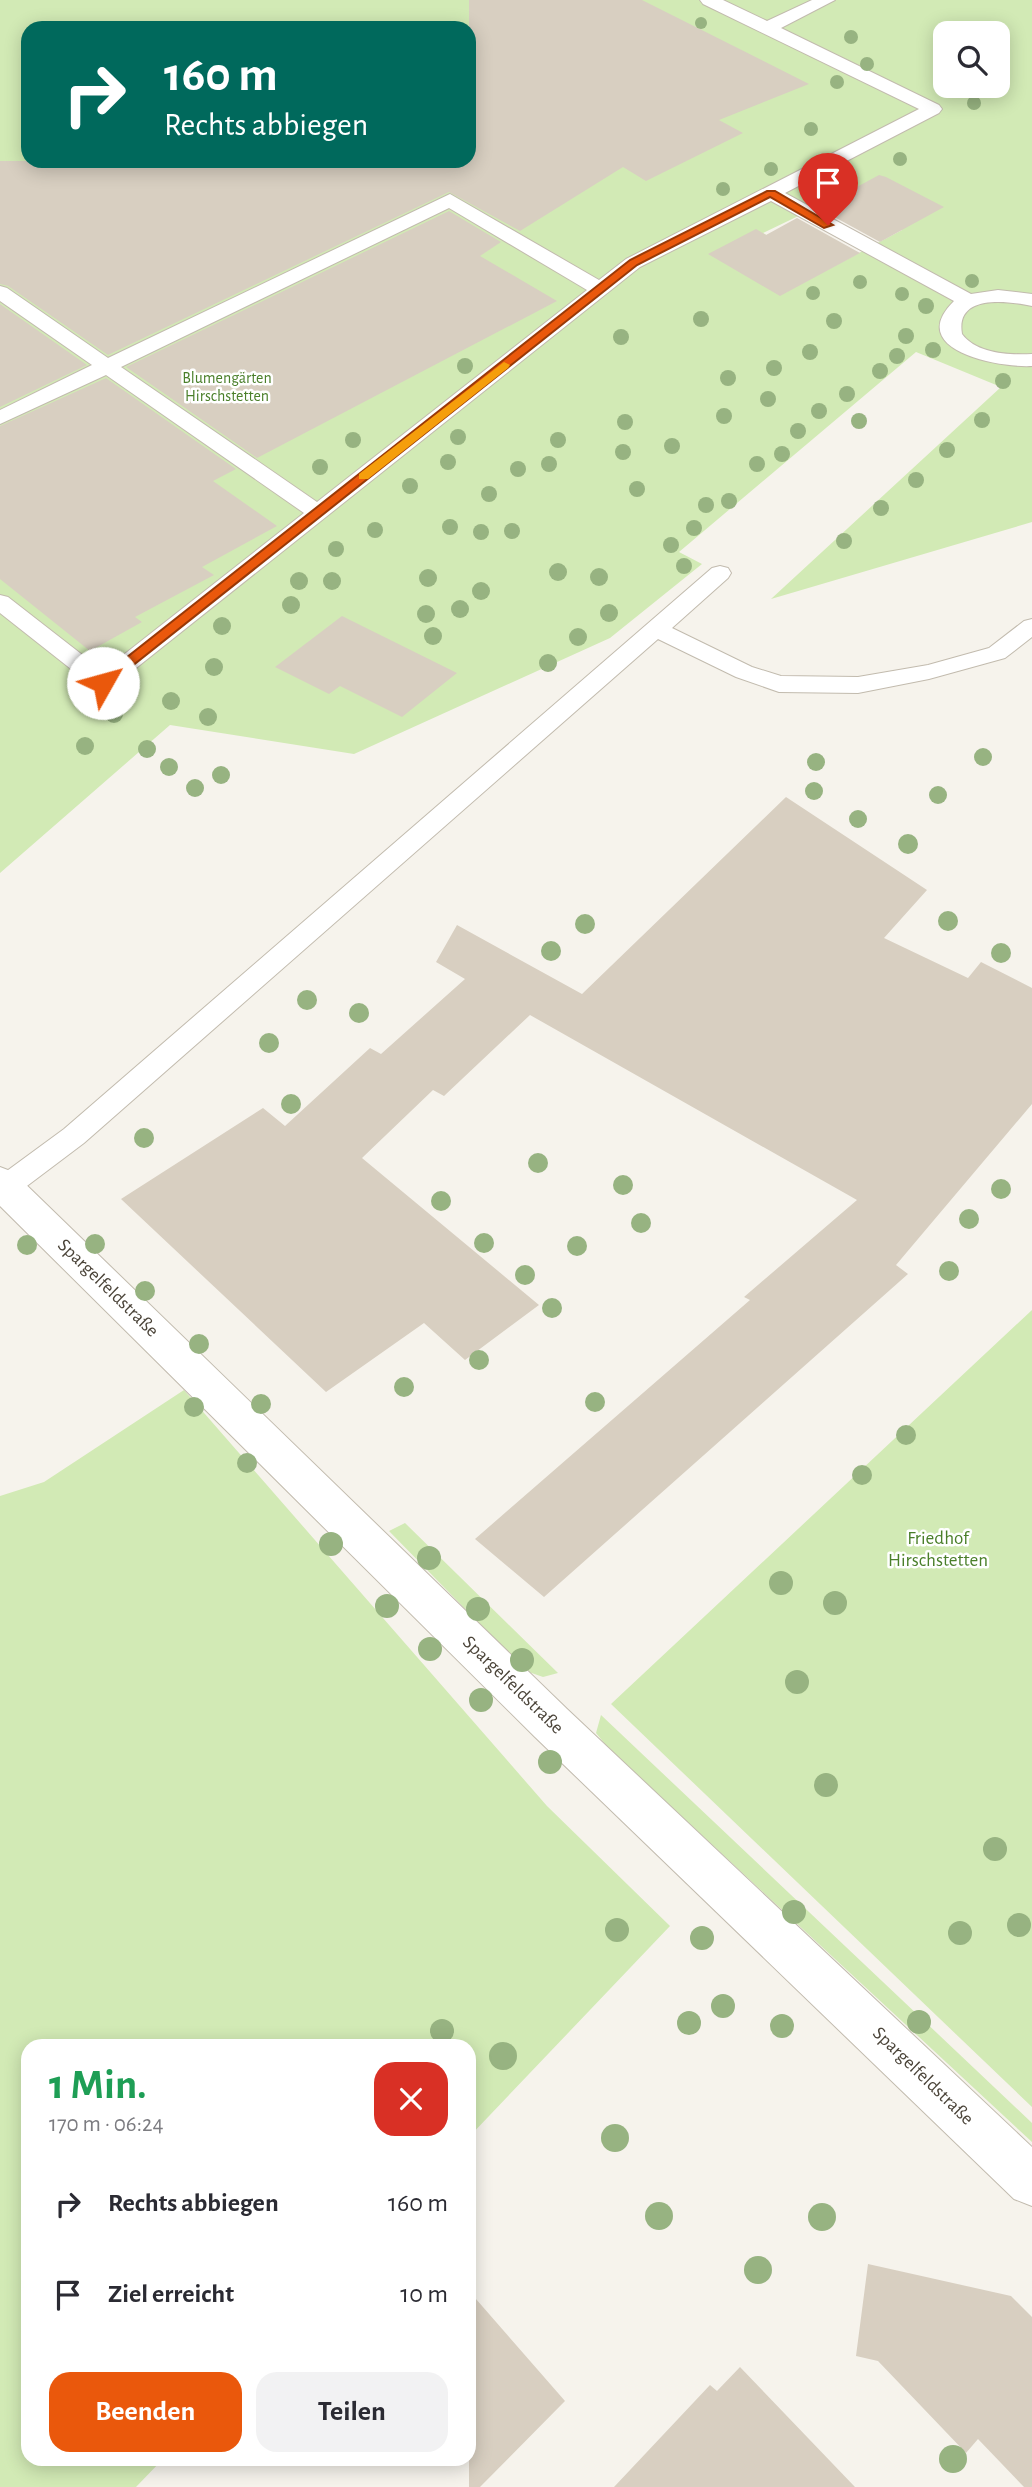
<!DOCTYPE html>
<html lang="de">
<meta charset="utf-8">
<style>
body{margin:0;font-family:"Alegreya Sans",sans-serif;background:#f2f2f3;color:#2b2b33;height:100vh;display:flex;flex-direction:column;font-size:26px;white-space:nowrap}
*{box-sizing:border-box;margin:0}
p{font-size:23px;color:#7c7c81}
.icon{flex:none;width:38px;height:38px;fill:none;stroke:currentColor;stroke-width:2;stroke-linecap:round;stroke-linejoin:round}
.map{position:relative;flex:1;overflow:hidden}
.sheet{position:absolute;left:21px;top:2039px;width:455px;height:427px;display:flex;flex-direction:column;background:#fff;border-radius:21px;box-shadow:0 4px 18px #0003}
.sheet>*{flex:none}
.hud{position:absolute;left:21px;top:21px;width:455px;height:147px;border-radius:21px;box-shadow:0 4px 18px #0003;background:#00695c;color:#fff;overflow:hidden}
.fabs{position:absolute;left:933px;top:21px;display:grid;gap:14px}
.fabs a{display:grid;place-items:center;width:77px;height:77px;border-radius:14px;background:#fff;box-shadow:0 4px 18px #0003;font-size:35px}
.pin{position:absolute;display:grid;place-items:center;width:60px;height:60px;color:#fff;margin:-72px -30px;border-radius:50% 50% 50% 0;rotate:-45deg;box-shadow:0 0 7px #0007}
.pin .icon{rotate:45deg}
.me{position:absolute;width:77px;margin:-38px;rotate:52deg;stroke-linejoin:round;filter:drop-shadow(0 0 5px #0008)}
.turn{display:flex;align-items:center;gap:24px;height:147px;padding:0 28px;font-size:32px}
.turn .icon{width:91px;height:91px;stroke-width:2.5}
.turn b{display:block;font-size:49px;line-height:60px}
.round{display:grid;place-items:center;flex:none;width:74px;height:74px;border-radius:21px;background:#f2f2f3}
.head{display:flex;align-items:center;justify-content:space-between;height:119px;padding:0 28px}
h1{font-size:42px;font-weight:700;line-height:52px;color:#1e9e55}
.action{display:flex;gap:14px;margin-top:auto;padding:14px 28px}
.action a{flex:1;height:80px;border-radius:21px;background:#ea580c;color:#fff;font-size:28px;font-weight:700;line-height:80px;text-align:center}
.action a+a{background:#f2f2f3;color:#2b2b33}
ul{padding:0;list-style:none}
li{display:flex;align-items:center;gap:21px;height:91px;padding:0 28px}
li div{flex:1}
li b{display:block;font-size:26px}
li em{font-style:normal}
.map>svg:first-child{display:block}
</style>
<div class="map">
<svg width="1032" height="2487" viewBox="0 0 1032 2487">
<rect width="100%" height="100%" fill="#f6f3ec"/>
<path fill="#d2eab5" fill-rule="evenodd" d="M0 0H1032V522L771 599 1001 387 916 352 679 552 702 564 610 638 354 754 170 725 0 873ZM28 28H469V161H28ZM945 33H998V86H945ZM840 196 902 230 827 270 763 233Z
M1032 1310V2107L611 1704Z
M184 1390 547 1806 670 1926 469 2137V2046H28V2459H163L136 2487H0V1496L44 1482Z
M405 1523 558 1673 543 1677 526 1671 389 1531Z
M601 1715 1032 2123V2142L609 1749 596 1733Z"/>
<path fill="#d8cfc1" d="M469 0H642L809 84 719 120 743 133 646 181 623 167 520 231 449 192 108 355 8 286 0 284V161H469Z
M879 175 886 177 944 207 880 242 818 208Z
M449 211 501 242 480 256 557 301 257 458 126 367Z
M797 218 860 253 780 296 708 254 756 229 766 235Z
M0 304 87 365 0 407Z
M106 378 236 469 213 481 277 526 202 567 214 575 135 617 142 622 90 651 0 579V426Z
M342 616 457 673 402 717 340 686 329 694 275 667Z
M786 797 927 890 884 938 968 978 981 962 1032 988V1104L896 1265 908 1274 544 1597 475 1539 750 1300 744 1297 857 1200 530 1015 444 1096 433 1090 362 1158 539 1305 465 1360 424 1323 326 1392 121 1199 263 1108 285 1126 370 1048 381 1054 465 979 436 962 457 925 582 994Z
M868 2264 1011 2296 1032 2317V2487H1024L978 2439 966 2453 878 2361 856 2356Z
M469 2291 565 2401 480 2487H469Z
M740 2367 855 2487H614L710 2385 717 2391Z"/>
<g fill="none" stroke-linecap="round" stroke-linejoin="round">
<defs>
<path id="lane" d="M700 0H723L767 21 812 0H835L781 28 939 105 942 109 939 113 785 193 971 294 998 290 1032 294V306C1007 301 955 294 962 334 977 354 1009 355 1032 354V366C998 368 904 350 954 301L771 201 640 267 111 688 103 691 95 688 0 613V595L8 597 103 671 304 513 106 375 0 424V410L92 365 0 301V286L7 288 108 358 450 194 599 280 626 259 919 109 703 4ZM449 208 587 290 317 502 121 367Z
M720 566 728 568 731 573 728 578 672 628 752 667 781 676 858 677 928 665 989 648 1024 621 1032 619V637L1005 658 929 679 858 693 779 692 736 677 658 639 84 1143 15 1195 5 1198 0 1196V1176L64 1129 712 568Z"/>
<path id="street" d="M0 1167 13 1172 567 1709 1032 2147V2206L1014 2199 535 1737 0 1206Z"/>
</defs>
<use href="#lane" stroke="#c2bbae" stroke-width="2"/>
<use href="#street" stroke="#c2bbae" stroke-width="2"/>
<use href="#lane" fill="#fff" fill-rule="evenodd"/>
<use href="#street" fill="#fff" fill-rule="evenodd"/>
</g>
<g fill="#97b381">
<circle cx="701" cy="23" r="6"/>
<circle cx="851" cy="37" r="7"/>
<circle cx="867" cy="64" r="7"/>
<circle cx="837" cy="82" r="7"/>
<circle cx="974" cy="103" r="7"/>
<circle cx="811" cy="129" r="7"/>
<circle cx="900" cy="159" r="7"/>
<circle cx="771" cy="169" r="7"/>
<circle cx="723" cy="189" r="7"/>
<circle cx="972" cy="281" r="7"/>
<circle cx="860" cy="282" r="7"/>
<circle cx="813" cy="293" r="7"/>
<circle cx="902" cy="294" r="7"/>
<circle cx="926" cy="306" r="8"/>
<circle cx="701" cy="319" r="8"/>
<circle cx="834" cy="321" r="8"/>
<circle cx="906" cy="336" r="8"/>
<circle cx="621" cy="337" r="8"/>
<circle cx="933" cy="350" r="8"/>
<circle cx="810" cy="352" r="8"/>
<circle cx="897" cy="356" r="8"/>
<circle cx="465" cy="366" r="8"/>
<circle cx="774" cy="368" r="8"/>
<circle cx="880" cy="371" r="8"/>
<circle cx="728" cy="378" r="8"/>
<circle cx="1003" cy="381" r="8"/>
<circle cx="847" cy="394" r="8"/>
<circle cx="768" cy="399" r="8"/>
<circle cx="819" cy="411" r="8"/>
<circle cx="724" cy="416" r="8"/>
<circle cx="982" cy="420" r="8"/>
<circle cx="859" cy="421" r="8"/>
<circle cx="625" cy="422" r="8"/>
<circle cx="798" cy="431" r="8"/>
<circle cx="458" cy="437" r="8"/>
<circle cx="353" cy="440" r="8"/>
<circle cx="558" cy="440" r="8"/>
<circle cx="672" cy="446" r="8"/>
<circle cx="947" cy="450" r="8"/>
<circle cx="623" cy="452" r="8"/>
<circle cx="782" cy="454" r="8"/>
<circle cx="448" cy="462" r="8"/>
<circle cx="549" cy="464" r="8"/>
<circle cx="757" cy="464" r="8"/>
<circle cx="320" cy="467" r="8"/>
<circle cx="518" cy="469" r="8"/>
<circle cx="916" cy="480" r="8"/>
<circle cx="410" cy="486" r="8"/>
<circle cx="637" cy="489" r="8"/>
<circle cx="489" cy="494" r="8"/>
<circle cx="729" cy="501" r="8"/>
<circle cx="706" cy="505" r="8"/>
<circle cx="881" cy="508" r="8"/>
<circle cx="450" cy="527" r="8"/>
<circle cx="694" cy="528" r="8"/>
<circle cx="375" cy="530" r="8"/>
<circle cx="512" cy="531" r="8"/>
<circle cx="481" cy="532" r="8"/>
<circle cx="844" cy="541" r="8"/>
<circle cx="671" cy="545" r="8"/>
<circle cx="336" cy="549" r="8"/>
<circle cx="684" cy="566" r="8"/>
<circle cx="558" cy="572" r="9"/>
<circle cx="599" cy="577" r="9"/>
<circle cx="428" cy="578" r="9"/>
<circle cx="299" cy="581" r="9"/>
<circle cx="332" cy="581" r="9"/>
<circle cx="481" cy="591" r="9"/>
<circle cx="291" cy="605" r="9"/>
<circle cx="460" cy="609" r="9"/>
<circle cx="609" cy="613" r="9"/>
<circle cx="426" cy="614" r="9"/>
<circle cx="222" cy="626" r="9"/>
<circle cx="433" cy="636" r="9"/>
<circle cx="578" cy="637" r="9"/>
<circle cx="548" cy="663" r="9"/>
<circle cx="214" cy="667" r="9"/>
<circle cx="171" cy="701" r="9"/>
<circle cx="114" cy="714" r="9"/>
<circle cx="208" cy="717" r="9"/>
<circle cx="85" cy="746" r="9"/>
<circle cx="147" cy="749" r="9"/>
<circle cx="983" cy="757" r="9"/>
<circle cx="816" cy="762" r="9"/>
<circle cx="169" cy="767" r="9"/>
<circle cx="221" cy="775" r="9"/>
<circle cx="195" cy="788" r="9"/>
<circle cx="814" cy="791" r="9"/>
<circle cx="938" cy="795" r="9"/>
<circle cx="858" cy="819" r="9"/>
<circle cx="908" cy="844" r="10"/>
<circle cx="948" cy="921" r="10"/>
<circle cx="585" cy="924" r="10"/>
<circle cx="551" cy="951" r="10"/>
<circle cx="1001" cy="953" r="10"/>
<circle cx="307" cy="1000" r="10"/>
<circle cx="359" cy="1013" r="10"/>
<circle cx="269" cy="1043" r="10"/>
<circle cx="291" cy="1104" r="10"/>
<circle cx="144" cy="1138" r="10"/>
<circle cx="538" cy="1163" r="10"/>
<circle cx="623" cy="1185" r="10"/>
<circle cx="1001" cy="1189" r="10"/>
<circle cx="441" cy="1201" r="10"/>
<circle cx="969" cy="1219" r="10"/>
<circle cx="641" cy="1223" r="10"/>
<circle cx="484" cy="1243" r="10"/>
<circle cx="95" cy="1244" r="10"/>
<circle cx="27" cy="1245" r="10"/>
<circle cx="577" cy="1246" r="10"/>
<circle cx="949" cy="1271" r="10"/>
<circle cx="525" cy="1275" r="10"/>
<circle cx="145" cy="1291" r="10"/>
<circle cx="552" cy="1308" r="10"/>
<circle cx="199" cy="1344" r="10"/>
<circle cx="479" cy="1360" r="10"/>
<circle cx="404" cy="1387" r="10"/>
<circle cx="595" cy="1402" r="10"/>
<circle cx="261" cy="1404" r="10"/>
<circle cx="194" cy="1407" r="10"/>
<circle cx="906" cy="1435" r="10"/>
<circle cx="247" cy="1463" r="10"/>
<circle cx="862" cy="1475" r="10"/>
<circle cx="331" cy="1544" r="12"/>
<circle cx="429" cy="1558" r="12"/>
<circle cx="781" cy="1583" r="12"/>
<circle cx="835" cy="1603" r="12"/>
<circle cx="387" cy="1606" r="12"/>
<circle cx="478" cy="1609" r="12"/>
<circle cx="430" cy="1649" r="12"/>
<circle cx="522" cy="1660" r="12"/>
<circle cx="797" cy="1682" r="12"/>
<circle cx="481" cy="1700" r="12"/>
<circle cx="550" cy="1762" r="12"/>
<circle cx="826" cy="1785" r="12"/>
<circle cx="995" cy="1849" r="12"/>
<circle cx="794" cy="1912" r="12"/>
<circle cx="1019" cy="1925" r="12"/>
<circle cx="617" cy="1930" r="12"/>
<circle cx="960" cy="1933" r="12"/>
<circle cx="702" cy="1938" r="12"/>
<circle cx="723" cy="2006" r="12"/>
<circle cx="919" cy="2022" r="12"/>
<circle cx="689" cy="2023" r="12"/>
<circle cx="782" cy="2026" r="12"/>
<circle cx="442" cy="2031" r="12"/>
<circle cx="503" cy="2056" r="14"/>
<circle cx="615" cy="2138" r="14"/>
<circle cx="659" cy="2216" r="14"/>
<circle cx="822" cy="2217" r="14"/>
<circle cx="758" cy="2270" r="14"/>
<circle cx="953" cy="2459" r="14"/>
</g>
<path fill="#ea580c" stroke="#983908" stroke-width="2" d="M767 191H775L833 225 824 228 770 197 637 265 107 686H98V680L630 260Z"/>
<path fill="#f59e0b" d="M504 362 510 365 508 368 368 479H359V474Z"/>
<g text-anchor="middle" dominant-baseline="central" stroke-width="5" stroke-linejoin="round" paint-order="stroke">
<g font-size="16" fill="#4a7f2a" stroke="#fff">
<text x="227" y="378">Blumengärten<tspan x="227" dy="18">Hirschstetten</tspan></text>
</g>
<g font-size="19" fill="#4b4439" stroke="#fff">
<text transform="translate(108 1288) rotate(44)">Spargelfeldstraße</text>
<text transform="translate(513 1685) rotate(44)">Spargelfeldstraße</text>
<text transform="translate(923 2076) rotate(44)">Spargelfeldstraße</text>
</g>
<g font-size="19" fill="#4a7f2a" stroke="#fff">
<text x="938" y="1538">Friedhof<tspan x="938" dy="22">Hirschstetten</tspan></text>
</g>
</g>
</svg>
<div class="fabs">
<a><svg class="icon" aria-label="search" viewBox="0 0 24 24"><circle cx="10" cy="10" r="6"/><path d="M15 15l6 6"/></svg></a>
</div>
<div class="pin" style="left:828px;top:225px;background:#d93025"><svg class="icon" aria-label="arrive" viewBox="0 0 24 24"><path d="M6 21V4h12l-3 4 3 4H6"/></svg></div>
<svg class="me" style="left:103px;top:683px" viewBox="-20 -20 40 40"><circle r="19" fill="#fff"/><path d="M0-13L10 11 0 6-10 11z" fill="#ea580c"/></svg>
<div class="hud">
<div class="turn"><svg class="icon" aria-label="right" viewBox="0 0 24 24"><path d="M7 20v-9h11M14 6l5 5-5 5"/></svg><div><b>160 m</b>Rechts abbiegen</div></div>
</div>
<section class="sheet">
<div class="head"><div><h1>1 Min.</h1><p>170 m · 06:24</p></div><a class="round" style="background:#d93025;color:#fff"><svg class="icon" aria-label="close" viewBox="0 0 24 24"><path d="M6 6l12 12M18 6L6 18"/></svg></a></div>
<ul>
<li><svg class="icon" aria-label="right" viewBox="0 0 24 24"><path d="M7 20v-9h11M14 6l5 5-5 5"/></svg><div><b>Rechts abbiegen</b></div><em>160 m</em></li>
<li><svg class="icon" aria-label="arrive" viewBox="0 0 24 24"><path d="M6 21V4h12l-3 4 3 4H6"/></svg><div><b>Ziel erreicht</b></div><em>10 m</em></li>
</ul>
<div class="action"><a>Beenden</a><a>Teilen</a></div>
</section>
</div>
